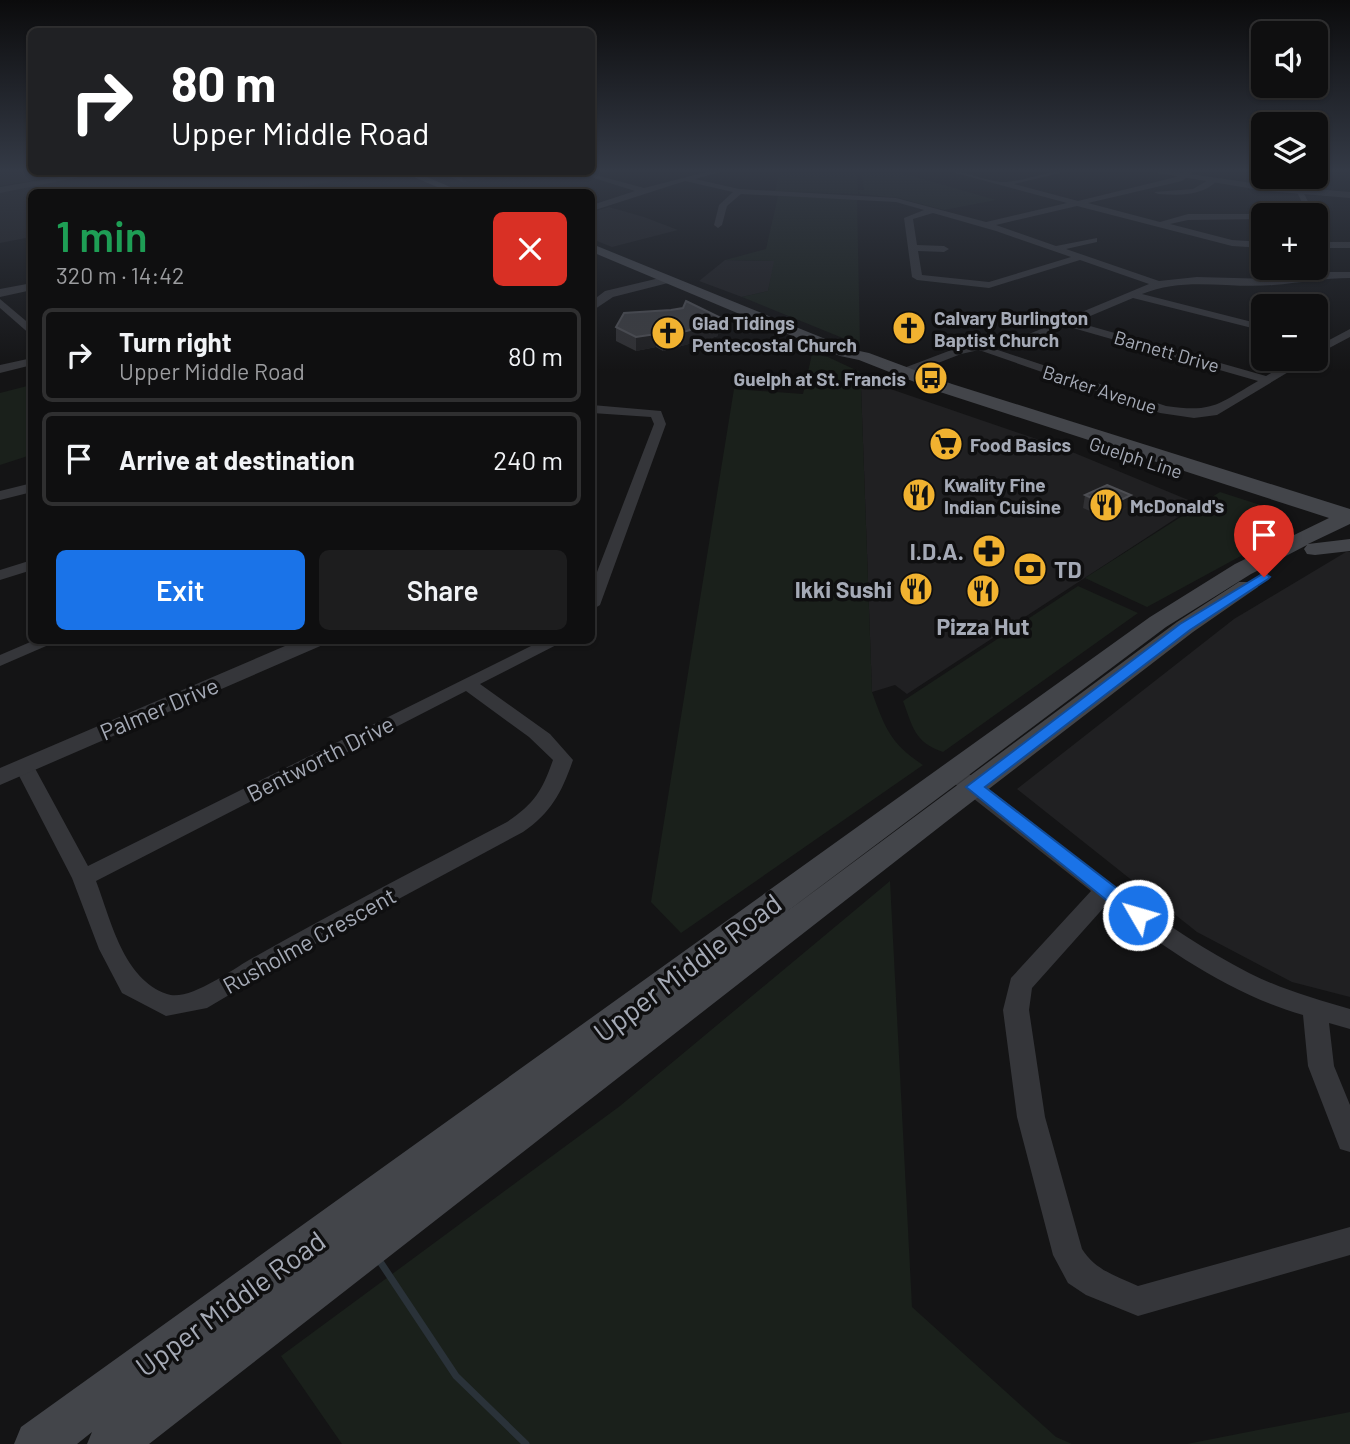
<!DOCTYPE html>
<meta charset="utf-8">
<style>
body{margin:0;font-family:Barlow,sans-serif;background:#1d1d1e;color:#f1f3f6;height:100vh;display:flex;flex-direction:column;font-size:26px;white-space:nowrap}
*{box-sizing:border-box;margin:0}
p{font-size:23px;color:#9b9c9f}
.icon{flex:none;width:38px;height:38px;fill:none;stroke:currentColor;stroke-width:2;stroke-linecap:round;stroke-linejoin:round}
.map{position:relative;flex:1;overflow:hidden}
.side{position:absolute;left:28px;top:189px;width:567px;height:455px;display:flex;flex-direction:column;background:#0f0f10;border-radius:10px;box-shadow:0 2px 5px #0004,0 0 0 2px #2f2f30}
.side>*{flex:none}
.banner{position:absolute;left:28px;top:28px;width:567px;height:147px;border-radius:10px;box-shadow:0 2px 5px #0004,0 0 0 2px #2f2f30;background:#202124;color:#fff;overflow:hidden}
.fabs{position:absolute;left:1251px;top:21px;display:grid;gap:14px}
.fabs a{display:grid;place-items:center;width:77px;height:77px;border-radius:10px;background:#0f0f10;box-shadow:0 2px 5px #0004,0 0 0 2px #2f2f30;font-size:35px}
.pin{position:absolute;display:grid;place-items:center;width:60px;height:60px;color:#fff;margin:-72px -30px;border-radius:50% 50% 50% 0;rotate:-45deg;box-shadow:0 0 7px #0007}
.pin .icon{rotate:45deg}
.me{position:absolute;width:77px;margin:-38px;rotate:308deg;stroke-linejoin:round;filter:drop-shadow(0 0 5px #0008)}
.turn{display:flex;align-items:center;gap:24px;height:147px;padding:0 28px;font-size:32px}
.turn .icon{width:91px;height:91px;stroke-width:2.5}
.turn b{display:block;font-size:49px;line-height:60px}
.round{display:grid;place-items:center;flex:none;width:74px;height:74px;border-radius:10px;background:#1d1d1e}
.overview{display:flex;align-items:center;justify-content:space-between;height:119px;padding:0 28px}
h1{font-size:42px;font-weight:600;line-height:52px;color:#1e9e55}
.action{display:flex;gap:14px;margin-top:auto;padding:14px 28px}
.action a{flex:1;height:80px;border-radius:10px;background:#1a73e8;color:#fff;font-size:28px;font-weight:600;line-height:80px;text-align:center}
.action a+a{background:#1d1d1e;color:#f1f3f6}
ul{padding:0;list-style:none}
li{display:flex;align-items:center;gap:21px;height:94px;margin:0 14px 10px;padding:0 14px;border:4px solid #2f2f30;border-radius:10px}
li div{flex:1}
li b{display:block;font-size:26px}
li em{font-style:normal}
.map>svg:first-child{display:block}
</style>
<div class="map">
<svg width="1350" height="1444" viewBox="0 0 1350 1444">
<rect width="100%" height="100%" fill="#141415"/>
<path fill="#202022" d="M0 169H31L32 172H85L0 186Z
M114 172H384L273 192H32L31 237 0 243V191Z
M609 207 644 217 678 230 612 247 592 239V212Z
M725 260 775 261 768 291 742 297 699 281Z
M873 383 1060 447 1198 504 907 694 895 685 872 692 861 387Z
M1346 552H1350V997L1292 982 1197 932 1017 789 1234 619Z"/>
<path fill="#1a201b" d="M780 169H857L858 194 775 191Z
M861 169H888L996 200 944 210 899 198 860 194 858 190H864Z
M778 196 857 199 860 345 742 297 768 291 774 261 725 260 766 249Z
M812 354 828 357 877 380 861 387 872 692C885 728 890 743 923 765L681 933 651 902 734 389 803 394Z
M31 385V455L0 465V393Z
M1220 492 1282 512 1289 518 1292 528 1147 607 1085 578Z
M1078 586 1138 613 943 752C914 742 913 727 903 701Z
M890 881 912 1307 1056 1437 1072 1444H342L281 1356 620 1106Z
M1350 1412V1444H1187Z"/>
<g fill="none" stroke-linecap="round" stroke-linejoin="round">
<path stroke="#2a3239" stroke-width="7" d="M379 1260 456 1376 526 1444"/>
<path fill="#35363a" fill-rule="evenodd" d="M718 169H731L695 179 739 189 896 198 986 222 1067 203 941 169C962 169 988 183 1006 182 1030 180 1052 169 1077 169L1014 184 1078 201 1176 177 1188 169H1197L1182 181 1088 203 1160 222 1188 214H1267L1264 219 1188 220 1170 224 1232 240 1264 242V248L1232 246 1077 206 996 225 1056 246 1097 238V242L1066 249 1159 281 1197 277 1272 279 1317 272H1350V278C1324 278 1299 283 1273 285 1229 289 1185 276 1142 294L1264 325V331L1133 298 1076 322 1266 376 1296 359H1310L1217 415 1194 418 1160 413 979 350 961 354 892 381 886 377 888 374 954 349 1029 334 1149 284 1080 260 989 288 917 280 912 277 904 218 924 210 896 202 741 194 727 206 722 225 718 228 714 225 719 205 733 192 685 181 592 211V205L635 191 575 172H585L644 188ZM933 213 996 231 1071 257 989 282 922 275 918 251 944 252 949 249 944 246 917 245 913 219ZM1066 326 1258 381C1218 404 1214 413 1166 406L992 348 1036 339Z
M1330 169H1350V172Z
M1210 179 1217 181C1200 197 1179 195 1158 194L1154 192 1193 189Z
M1296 190H1302L1315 215H1305L1307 213Z
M1316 242H1350V248H1316Z
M0 299 32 326V336L0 308Z
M1350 329V337L1316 355V347Z
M32 358V365L0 373V365Z
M592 405 661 411 666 424 600 605 592 610V585L654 424 651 417 592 413Z
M32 483V492L0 500V491Z
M32 560V570L0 580V570Z
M35 640H60L0 666V655Z
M543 640H566L480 684 550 734 573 760C562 792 551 813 523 832L315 944 207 1008 166 1016 122 993 99 949 72 878 14 766 17 761H31L88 866ZM466 691 529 737 553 760C542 791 535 803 507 822 421 867 334 912 249 960 230 971 188 1002 167 994 123 979 111 920 96 881Z
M962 772 969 774C1061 842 1147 920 1249 973 1281 989 1315 999 1350 1009V1029L1329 1023 1334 1066 1350 1105V1152L1340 1149 1308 1066 1303 1015C1230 994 1166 949 1107 904L1032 988 1029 1010 1045 1117 1082 1249C1095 1270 1116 1276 1138 1286L1350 1227V1255L1138 1316 1086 1295 1068 1283 1053 1255 1017 1117 1003 1010 1011 978 1091 891 955 784 952 779 955 774Z"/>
<path fill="#35363a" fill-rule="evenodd" d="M1134 169H1156L1266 185 1350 192V198L1266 191Z
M88 172H105L0 193V187Z
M668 276 672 278V282L613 297 592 311V301L605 291Z
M32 283V290L0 297V289Z
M299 640H328L325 644 0 785V768Z"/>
<path fill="#43454a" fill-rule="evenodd" d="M402 172H415L462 192H449Z
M592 244 850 349 869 353 952 384 1350 509V524L1308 544 1350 539V551L1315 555 1307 554 1304 549 1307 545 1251 574 1166 627 785 913 1177 622 1239 582H1255L1258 587 1193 632 951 818 149 1444H87L92 1432 77 1444H14L21 1427 1150 617 1235 564 1329 518 940 392 859 360 840 356 592 252Z"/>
</g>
<path fill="#303033" d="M437 172H496L497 176 463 182Z
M719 317 718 336 663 351 656 347 636 351 616 341V327Z
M1085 495H1131L1128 507 1106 518 1083 508Z"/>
<path fill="#1f1f21" d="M471 172H496L497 176 463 182 462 173Z
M719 317 718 336 663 351V337Z
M656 334V347L636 351V337Z
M1131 495 1128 507 1106 518 1109 506Z"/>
<path fill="#3c3d41" stroke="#4d4e53" stroke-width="2" d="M686 301 719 317 713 319 718 323 663 337 656 334 636 337 616 327 624 313 671 310 683 308Z
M1107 485 1131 495 1109 506 1085 495Z"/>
<linearGradient id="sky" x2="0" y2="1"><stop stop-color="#0b0b0c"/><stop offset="0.46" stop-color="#343a46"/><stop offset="1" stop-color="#343a46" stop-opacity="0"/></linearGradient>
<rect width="1350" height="371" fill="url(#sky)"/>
<path fill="#1a73e8" stroke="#114b97" stroke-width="2" d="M1264 573 1270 577 1268 579 1190 630 985 787 1145 910 1148 915 1145 920H1131L966 787 1180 624Z"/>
<defs>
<symbol id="church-disc" viewBox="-11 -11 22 22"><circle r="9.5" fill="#f1b230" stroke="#0f0f10"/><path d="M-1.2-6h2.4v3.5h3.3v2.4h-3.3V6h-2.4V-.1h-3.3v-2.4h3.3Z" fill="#111"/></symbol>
<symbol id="bus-disc" viewBox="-11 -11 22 22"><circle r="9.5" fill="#f1b230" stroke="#0f0f10"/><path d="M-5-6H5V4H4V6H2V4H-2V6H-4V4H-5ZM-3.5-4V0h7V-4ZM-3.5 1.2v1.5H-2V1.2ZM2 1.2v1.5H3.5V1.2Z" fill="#111"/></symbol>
<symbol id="supermarket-disc" viewBox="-11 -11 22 22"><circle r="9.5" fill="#f1b230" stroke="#0f0f10"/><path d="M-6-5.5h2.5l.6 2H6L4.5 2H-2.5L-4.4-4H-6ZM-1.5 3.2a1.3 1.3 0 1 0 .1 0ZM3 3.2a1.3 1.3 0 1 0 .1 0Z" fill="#111"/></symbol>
<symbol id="restaurant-disc" viewBox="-11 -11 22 22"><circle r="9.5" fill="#f1b230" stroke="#0f0f10"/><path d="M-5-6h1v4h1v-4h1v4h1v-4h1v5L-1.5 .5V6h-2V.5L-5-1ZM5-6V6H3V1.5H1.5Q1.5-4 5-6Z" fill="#111"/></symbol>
<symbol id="pharmacy-disc" viewBox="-11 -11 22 22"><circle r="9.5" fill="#f1b230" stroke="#0f0f10"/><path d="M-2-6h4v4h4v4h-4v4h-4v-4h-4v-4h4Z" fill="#111"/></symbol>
<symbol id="bank-disc" viewBox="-11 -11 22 22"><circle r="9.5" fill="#f1b230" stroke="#0f0f10"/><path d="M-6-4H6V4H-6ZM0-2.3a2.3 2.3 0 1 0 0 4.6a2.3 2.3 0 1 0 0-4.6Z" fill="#111"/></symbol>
</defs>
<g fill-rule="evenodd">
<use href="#church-disc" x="890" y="309" width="38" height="38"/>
<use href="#church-disc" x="649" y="314" width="38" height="38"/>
<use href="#bus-disc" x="912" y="359" width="38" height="38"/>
<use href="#supermarket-disc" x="927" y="425" width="38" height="38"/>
<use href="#restaurant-disc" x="900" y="476" width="38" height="38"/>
<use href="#restaurant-disc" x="1087" y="486" width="38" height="38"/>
<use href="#pharmacy-disc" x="970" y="532" width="38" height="38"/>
<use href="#bank-disc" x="1011" y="550" width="38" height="38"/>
<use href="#restaurant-disc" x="897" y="570" width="38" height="38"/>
<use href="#restaurant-disc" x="964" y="572" width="38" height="38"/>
</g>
<g text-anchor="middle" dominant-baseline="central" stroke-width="7" stroke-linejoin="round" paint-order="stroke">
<g font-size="19" font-weight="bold" fill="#a5aab6" stroke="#0f0f10" text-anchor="start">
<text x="934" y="317">Calvary Burlington<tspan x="934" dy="22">Baptist Church</tspan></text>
<text x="692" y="322">Glad Tidings<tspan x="692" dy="22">Pentecostal Church</tspan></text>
<text x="906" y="378" text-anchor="end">Guelph at St. Francis</text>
<text x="970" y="444">Food Basics</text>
<text x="944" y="484">Kwality Fine<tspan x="944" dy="22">Indian Cuisine</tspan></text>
<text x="1130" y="505">McDonald's</text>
</g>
<g font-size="19" fill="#a5aab6" stroke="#0f0f10">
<text transform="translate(1167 351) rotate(16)">Barnett Drive</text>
<text transform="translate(1100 389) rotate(18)">Barker Avenue</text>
<text transform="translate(1136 457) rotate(18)">Guelph Line</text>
</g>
<g font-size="23" font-weight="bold" fill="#a5aab6" stroke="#0f0f10" text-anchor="end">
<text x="964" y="551">I.D.A.</text>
<text x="1054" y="569" text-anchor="start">TD</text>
<text x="892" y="589">Ikki Sushi</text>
<text x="983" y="626" text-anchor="middle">Pizza Hut</text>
</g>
<g font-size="23" fill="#a5aab6" stroke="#0f0f10">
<text transform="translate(159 708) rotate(-23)">Palmer Drive</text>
<text transform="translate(320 758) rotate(-27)">Bentworth Drive</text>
<text transform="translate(309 940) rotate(-29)">Rusholme Crescent</text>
</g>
<g font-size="28" fill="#a5aab6" stroke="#0f0f10">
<text transform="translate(687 967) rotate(-37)">Upper Middle Road</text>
<text transform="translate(230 1303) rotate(-36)">Upper Middle Road</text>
</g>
</g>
</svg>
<div class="fabs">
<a><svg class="icon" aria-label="sound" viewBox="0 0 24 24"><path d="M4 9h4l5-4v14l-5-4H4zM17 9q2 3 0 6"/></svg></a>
<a><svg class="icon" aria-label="layers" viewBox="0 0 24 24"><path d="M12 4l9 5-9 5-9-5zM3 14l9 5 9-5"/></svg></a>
<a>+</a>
<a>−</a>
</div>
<div class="pin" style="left:1264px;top:577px;background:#d93025"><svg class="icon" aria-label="arrive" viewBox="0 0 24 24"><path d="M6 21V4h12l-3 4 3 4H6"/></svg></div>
<svg class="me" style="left:1138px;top:915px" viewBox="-20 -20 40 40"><circle r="17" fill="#1a73e8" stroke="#fff" stroke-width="3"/><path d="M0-11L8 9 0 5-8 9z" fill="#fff"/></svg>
<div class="banner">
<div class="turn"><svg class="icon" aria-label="right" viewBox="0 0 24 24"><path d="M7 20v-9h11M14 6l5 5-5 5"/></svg><div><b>80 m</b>Upper Middle Road</div></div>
</div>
<section class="side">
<div class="overview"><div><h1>1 min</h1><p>320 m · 14:42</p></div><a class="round" style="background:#d93025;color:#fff"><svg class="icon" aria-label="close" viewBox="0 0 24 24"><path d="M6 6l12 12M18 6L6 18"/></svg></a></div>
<ul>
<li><svg class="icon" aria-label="right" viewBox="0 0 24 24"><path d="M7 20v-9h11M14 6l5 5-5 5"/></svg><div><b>Turn right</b><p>Upper Middle Road</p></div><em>80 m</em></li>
<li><svg class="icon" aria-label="arrive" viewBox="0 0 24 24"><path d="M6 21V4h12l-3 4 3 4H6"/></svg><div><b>Arrive at destination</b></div><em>240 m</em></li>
</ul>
<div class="action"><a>Exit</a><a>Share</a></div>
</section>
</div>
